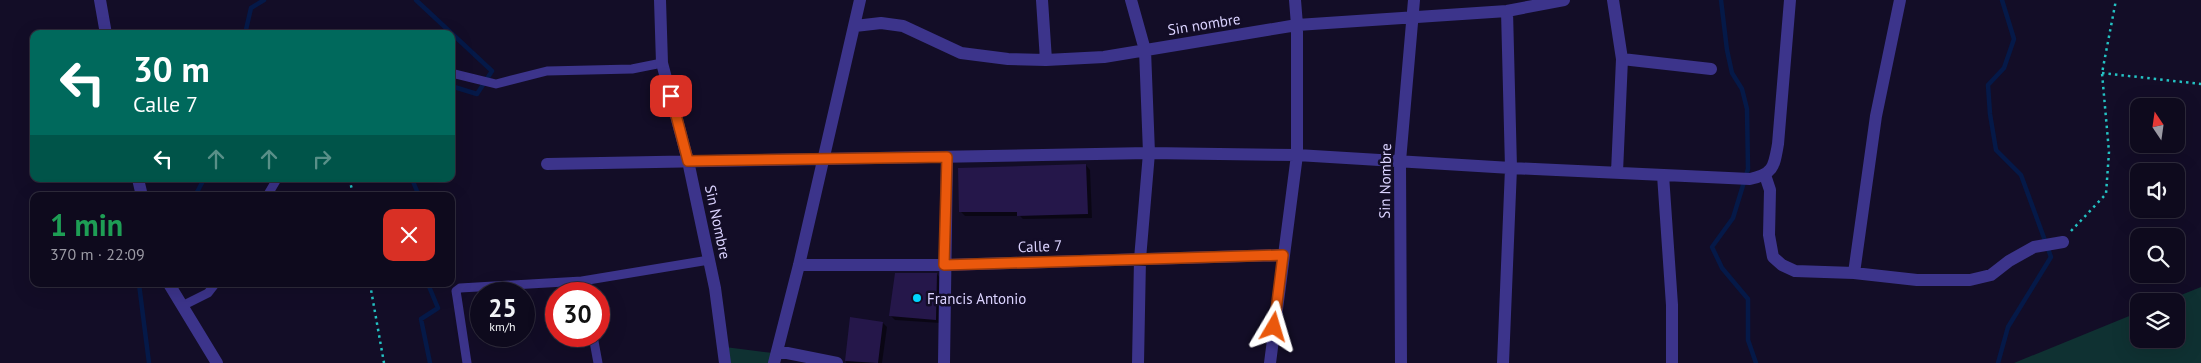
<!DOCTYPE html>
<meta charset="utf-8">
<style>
body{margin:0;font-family:"PT Sans",sans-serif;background:#171326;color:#f1f3f6;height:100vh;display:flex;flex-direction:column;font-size:19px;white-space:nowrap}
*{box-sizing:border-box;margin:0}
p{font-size:16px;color:#9b9aa4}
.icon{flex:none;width:28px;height:28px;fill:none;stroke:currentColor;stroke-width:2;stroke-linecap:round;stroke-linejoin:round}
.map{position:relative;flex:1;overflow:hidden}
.sheet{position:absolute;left:30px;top:192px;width:425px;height:95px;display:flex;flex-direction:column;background:#0e0a1d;border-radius:10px;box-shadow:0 5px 20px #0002,0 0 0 1px #2e2b3b}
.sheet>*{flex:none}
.banner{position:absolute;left:30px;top:30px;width:425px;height:152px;border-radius:10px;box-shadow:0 5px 20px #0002,0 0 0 1px #2e2b3b;background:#00695c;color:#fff;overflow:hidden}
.needle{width:32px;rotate:347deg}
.fabs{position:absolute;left:2130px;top:98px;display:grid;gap:10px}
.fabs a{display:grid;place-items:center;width:55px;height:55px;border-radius:10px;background:#0e0a1d;box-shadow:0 5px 20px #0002,0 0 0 1px #2e2b3b;font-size:25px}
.speed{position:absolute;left:470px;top:282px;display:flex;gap:10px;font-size:25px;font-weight:700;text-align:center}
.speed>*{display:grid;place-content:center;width:65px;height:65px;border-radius:50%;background:#0e0a1d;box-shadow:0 5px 20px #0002,0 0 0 1px #2e2b3b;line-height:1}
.speed small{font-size:12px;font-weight:400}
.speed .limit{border:8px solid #d22;background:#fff;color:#111}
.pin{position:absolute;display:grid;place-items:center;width:42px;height:42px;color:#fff;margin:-21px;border-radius:10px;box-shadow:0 2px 8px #0006}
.me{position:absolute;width:55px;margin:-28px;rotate:7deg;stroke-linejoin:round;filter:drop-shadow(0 0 4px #0008)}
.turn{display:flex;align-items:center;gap:18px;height:105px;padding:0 20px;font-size:22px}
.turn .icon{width:65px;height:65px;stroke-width:2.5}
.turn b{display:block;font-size:35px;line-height:42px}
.lanes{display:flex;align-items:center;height:48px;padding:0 20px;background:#0003;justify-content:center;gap:25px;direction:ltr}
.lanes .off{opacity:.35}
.round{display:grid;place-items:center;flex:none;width:52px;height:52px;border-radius:10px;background:#171326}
.headline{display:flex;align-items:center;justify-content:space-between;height:85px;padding:0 20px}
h1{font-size:30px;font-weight:700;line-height:38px;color:#1e9e55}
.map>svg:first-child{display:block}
</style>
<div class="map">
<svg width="2201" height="363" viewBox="0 0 2201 363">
<rect width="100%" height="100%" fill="#130d27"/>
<path fill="#0f3132" d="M2201 287V363H2014L2139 312V339H2176V301H2166Z
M725 347 773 353 770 363H726Z"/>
<path fill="#0007" d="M1086 165 1090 170 1092 218 1023 219 1020 216H965L961 212Z
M937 274 941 279 940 323 895 320 890 315Z
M851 319 883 323 887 327 882 363H846Z"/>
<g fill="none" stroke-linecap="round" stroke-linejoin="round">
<path stroke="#051948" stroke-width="4.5" d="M416 0 492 71 477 94 451 86
M1721 0 1727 50 1732 73 1742 89 1747 109 1748 169 1733 218 1712 247 1722 268 1748 299V340L1756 363
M245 34 251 8 264 0
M412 179 419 196
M195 196 204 179
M139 284 149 363
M428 284 438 308 421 319 430 363
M1998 363 2008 327 2051 257 2021 175 1996 150 1990 114 1988 85 2004 68 2014 39 2002 0"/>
</g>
<path fill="#25174a" d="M1086 164 1088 214 1017 216V212H959L958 168Z
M895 273H937L936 320 889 316Z
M850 317 883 322 878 363 845 361Z"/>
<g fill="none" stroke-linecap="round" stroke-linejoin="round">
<path stroke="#24c2c3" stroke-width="2.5" stroke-dasharray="2.5 4" stroke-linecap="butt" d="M2102 73 2201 84
M349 179 354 196
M2071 231 2106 194 2109 152 2102 73 2116 0
M370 284 384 363"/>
<path stroke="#3c348b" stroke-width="9" d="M451 73 496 84 547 71 632 69 662 63
M267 196 277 179
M582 281 585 294
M182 306 208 293 215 284
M593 336 598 363
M467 363 457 297 456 291 460 288 582 281 709 260"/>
<path stroke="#3c348b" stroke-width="12" d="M660 0 662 63 688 161 715 288 725 363
M1042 0 1046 60
M1131 0 1145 50 1149 153 1140 259 1138 363
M1613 0 1622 59 1617 172
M855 26 881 23 903 26 961 53 1008 59 1046 60 1104 57 1297 25 1507 11 1564 0
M1622 59 1711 69
M547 164 1149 153 1297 155 1511 168 1750 179C1774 174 1774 166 1778 144L1790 0
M1663 175 1672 305V363
M1765 175 1770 190 1769 235 1773 257 1782 265 1795 271 1854 273 1917 280H1970L1991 275 2009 261 2034 247 2063 242
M799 265H945L1283 255
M1854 273 1876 116 1900 0
M777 351 837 363
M774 363 799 265 860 0
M944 363 947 157
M1270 363 1297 155V25L1295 0
M1401 363 1400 161 1414 0
M1503 363 1511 168 1507 11"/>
<path stroke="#3c348b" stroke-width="12" d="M100 0 106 34
M138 179 142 196
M169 284 217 363"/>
</g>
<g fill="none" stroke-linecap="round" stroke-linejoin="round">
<defs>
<path id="route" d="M671 96 688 161 947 157 944 265 1283 255 1274 327"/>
</defs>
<use href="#route" stroke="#983908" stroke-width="12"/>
<use href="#route" stroke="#ea580c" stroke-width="9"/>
</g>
<circle fill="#00d5fe" stroke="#130d27" stroke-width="2" cx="917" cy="298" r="5"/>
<g text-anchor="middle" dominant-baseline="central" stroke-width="5" stroke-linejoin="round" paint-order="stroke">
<g font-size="15" fill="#dbd3ff" stroke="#130d27">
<text transform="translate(1204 24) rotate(-9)">Sin nombre</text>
<text transform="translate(1385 181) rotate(-89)">Sin Nombre</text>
<text transform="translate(718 222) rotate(78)">Sin Nombre</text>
<text transform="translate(1040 246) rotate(-2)">Calle 7</text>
</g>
<g font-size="15" fill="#dbd3ff" stroke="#130d27" text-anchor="start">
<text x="927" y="298">Francis Antonio</text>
</g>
</g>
</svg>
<div class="fabs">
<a><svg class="needle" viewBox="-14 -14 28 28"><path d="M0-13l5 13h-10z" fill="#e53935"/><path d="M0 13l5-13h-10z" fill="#9b9aa4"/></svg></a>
<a><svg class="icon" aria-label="sound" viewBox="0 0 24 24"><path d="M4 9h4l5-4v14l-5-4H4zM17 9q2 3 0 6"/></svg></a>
<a><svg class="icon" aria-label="search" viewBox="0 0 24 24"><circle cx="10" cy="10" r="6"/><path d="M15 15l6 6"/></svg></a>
<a><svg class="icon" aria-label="layers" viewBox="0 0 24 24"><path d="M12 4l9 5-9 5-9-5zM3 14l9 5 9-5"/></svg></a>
</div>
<div class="speed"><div>25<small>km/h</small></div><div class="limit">30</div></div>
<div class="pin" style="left:671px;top:96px;background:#d93025"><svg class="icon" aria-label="arrive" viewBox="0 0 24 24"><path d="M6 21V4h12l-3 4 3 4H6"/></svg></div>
<svg class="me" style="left:1274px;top:327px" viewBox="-20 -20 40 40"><path d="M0-17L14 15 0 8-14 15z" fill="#ea580c" stroke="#fff" stroke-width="4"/></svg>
<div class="banner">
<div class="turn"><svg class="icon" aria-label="left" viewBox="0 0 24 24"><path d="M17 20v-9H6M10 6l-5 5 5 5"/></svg><div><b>30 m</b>Calle 7</div></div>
<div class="lanes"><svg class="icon" aria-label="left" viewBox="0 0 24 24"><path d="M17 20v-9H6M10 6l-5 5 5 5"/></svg><svg class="icon off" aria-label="ahead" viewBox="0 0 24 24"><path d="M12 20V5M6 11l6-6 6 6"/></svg><svg class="icon off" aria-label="ahead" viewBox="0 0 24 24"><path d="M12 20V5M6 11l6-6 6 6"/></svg><svg class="icon off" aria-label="right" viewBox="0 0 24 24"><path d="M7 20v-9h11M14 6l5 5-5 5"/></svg></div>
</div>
<section class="sheet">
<div class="headline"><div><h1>1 min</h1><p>370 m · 22:09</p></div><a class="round" style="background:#d93025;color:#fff"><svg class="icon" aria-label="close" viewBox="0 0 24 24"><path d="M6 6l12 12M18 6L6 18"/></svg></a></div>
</section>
</div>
